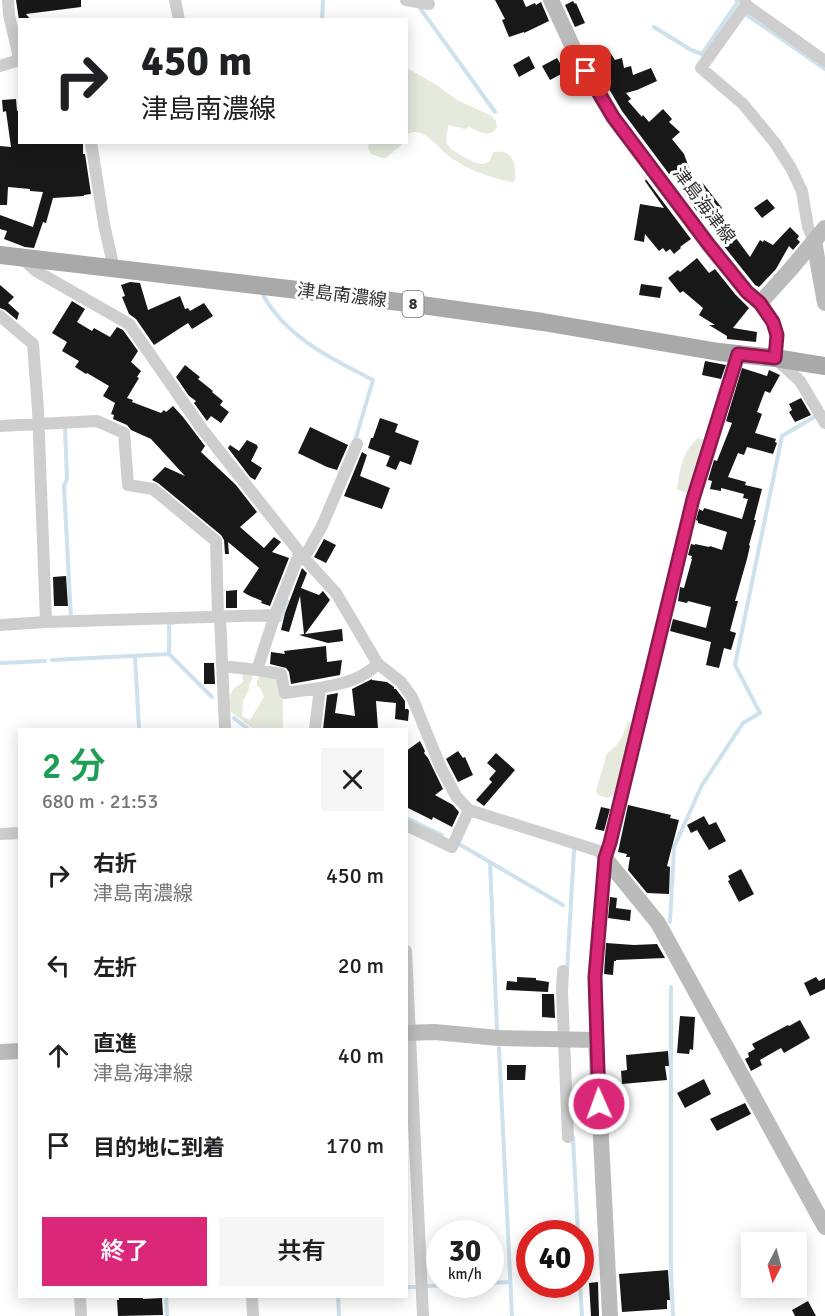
<!DOCTYPE html>
<html lang="ja">
<meta charset="utf-8">
<style>
body{margin:0;font-family:Signika,"Noto Sans JP",sans-serif;background:#f6f6f6;color:#202124;height:100vh;display:flex;flex-direction:column;font-size:22px;white-space:nowrap}
*{box-sizing:border-box;margin:0}
p{font-size:20px;color:#757577}
.icon{flex:none;width:33px;height:33px;fill:none;stroke:currentColor;stroke-width:2;stroke-linecap:round;stroke-linejoin:round}
.map{position:relative;flex:1;overflow:hidden}
.details{position:absolute;left:18px;top:728px;width:390px;height:570px;display:flex;flex-direction:column;background:#fff;border-radius:0px;box-shadow:0 3px 15px #0003}
.details>*{flex:none}
.banner{position:absolute;left:18px;top:18px;width:390px;height:126px;border-radius:0px;box-shadow:0 3px 15px #0003;background:#fff;color:#202124;overflow:hidden}
.needle{width:39px;rotate:186deg}
.controls{position:absolute;left:741px;top:1232px;display:grid;gap:12px}
.controls a{display:grid;place-items:center;width:66px;height:66px;border-radius:0px;background:#fff;box-shadow:0 3px 15px #0003;font-size:30px}
.speed{position:absolute;left:426px;top:1220px;display:flex;gap:12px;font-size:30px;font-weight:700;text-align:center}
.speed>*{display:grid;place-content:center;width:78px;height:78px;border-radius:50%;background:#fff;box-shadow:0 3px 15px #0003;line-height:1}
.speed small{font-size:15px;font-weight:400}
.speed .limit{border:9px solid #d22;background:#fff;color:#111}
.pin{position:absolute;display:grid;place-items:center;width:51px;height:51px;color:#fff;margin:-26px;border-radius:12px;box-shadow:0 3px 9px #0006}
.me{position:absolute;width:66px;margin:-33px;rotate:358deg;stroke-linejoin:round;filter:drop-shadow(0 0 4px #0008)}
.turn{display:flex;align-items:center;gap:21px;height:126px;padding:0 24px;font-size:27px}
.turn .icon{width:78px;height:78px;stroke-width:2.5}
.turn b{display:block;font-size:42px;line-height:51px}
.round{display:grid;place-items:center;flex:none;width:63px;height:63px;border-radius:0px;background:#f6f6f6}
.headline{display:flex;align-items:center;justify-content:space-between;height:102px;padding:0 24px}
h1{font-size:36px;font-weight:600;line-height:45px;color:#1e9e55}
.action{display:flex;gap:12px;margin-top:auto;padding:12px 24px}
.action a{flex:1;height:69px;border-radius:0px;background:#db2777;color:#fff;font-size:24px;font-weight:600;line-height:69px;text-align:center}
.action a+a{background:#f6f6f6;color:#202124}
ul{padding:0;list-style:none}
li{display:flex;align-items:center;gap:18px;height:90px;padding:0 24px}
li div{flex:1}
li b{display:block;font-size:22px}
li em{font-style:normal}
.map>svg:first-child{display:block}
</style>
<div class="map">
<svg width="825" height="1316" viewBox="0 0 825 1316">
<rect width="100%" height="100%" fill="#fff"/>
<path fill="#e5eadd" d="M407 68 435 84 457 100 490 115 496 121 497 128C489 139 478 131 469 127L465 129 449 125C447 131 445 138 447 144 451 151 473 163 481 164 485 164 486 163 490 161L493 152C513 148 516 164 515 179L513 182C491 179 464 168 446 154 438 147 431 137 420 133 416 131 411 132 407 134Z
M369 143V142L402 143 401 145 386 158H382L371 154 368 148Z
M698 438 703 439 707 442 690 495 677 489C680 469 682 452 698 438Z
M247 673 252 676 253 679 249 684V689L243 701 242 716 250 720 264 697 261 689 257 686V681L261 674 279 677 283 697V729H253L230 711C229 700 229 688 241 684L243 681 242 675Z
M628 721 635 726 618 792 608 798 598 795 596 791 607 753C619 746 624 734 628 721Z"/>
<g fill="none" stroke-linecap="round" stroke-linejoin="round">
<path stroke="#cde2ec" stroke-width="4" d="M420 8 495 112
M747 15 825 69
M322 20 323 0
M654 27 691 50 702 54 737 3V0
M263 295C287 338 331 358 373 380L355 441
M65 428 67 479 64 486 71 618
M280 620 287 601
M169 654V623H173
M135 656 139 729
M52 660 169 654 212 697
M0 663 45 661
M234 718 248 729
M406 818 442 835
M459 844 563 905
M490 862 497 1028
M670 922 674 847 702 785 743 723 760 713 735 665 782 436 814 417
M567 971 574 850
M671 987V1268L673 1316
M499 1048 512 1316
M573 1138 578 1233
M490 1283 510 1282
M580 1284 582 1316
M428 1286 478 1284
M406 1287H417
M166 1296 167 1316
M338 1296 339 1316"/>
</g>
<path fill="#181818" d="M16 0H81V7L26 14 31 20H19Z
M495 0H523L526 7 535 3 536 5 541 2 549 21 524 33V32L509 37 502 20 505 19Z
M573 1 575 4 576 3 585 23 575 27 565 5Z
M607 48 615 60 622 58 624 68 631 66 633 75 651 68 657 81 637 90 626 93 631 99 628 101 642 117 643 115 649 122 663 109 672 119 669 122 680 132 672 139 684 154 696 187 702 182 722 208 704 221 682 191 688 187 675 170 669 174 622 111 589 55 595 51 598 54Z
M529 56 535 68 519 77 513 65Z
M557 58 565 72 550 80 542 66Z
M16 99 17 111H20V142H83V154H85L91 194 84 195V196L53 198 46 223 43 222 34 248 25 247 4 239 7 231 0 229V215L33 227 43 192 30 191V189L8 187 7 205H0V146L11 147 6 111 3 112 2 100Z
M636 166 691 239 680 247 681 248 674 254 670 249 666 252 663 248 659 251 645 234 644 242 634 240 640 204 664 208 645 181 646 179Z
M767 199 775 208 762 218 754 208Z
M727 226 750 257 760 240 763 242 764 240 773 245 790 227 799 236 797 239 800 242 793 250 789 246 776 269 759 287 755 285 715 235Z
M697 258 709 273 715 269 735 294 749 308 733 328 757 332 756 342 727 339V336L709 325H715L699 315 703 308 683 291 680 293 668 278 678 270 680 272Z
M130 282 140 283 148 310 180 296 185 309 188 308 190 311 204 303 213 316 192 329 188 323 154 345 136 319 129 314 122 297 125 296 121 285Z
M641 284 662 287 660 298 639 295Z
M0 285 14 297 8 303 19 313 17 320 5 310 0 308Z
M72 301 85 309 77 322 92 331 94 328 110 337 117 327 123 330 138 351 131 362 141 371 137 377 139 378 127 398 133 400 132 402 161 413 164 410 166 412 173 406 183 417 205 446 201 452 236 485 257 512 240 527 264 548 274 537 281 542 272 552 289 558 270 606 261 603 262 601 248 595 243 592 259 568 228 542 229 554H225L224 540 221 535 158 483 152 480 165 467 185 476 151 439 131 430 127 425 113 419 114 415 111 414 115 403 103 396 109 386 87 373 86 374 75 367 79 361 62 351 67 342 52 333Z
M705 361 726 365 721 379 702 375Z
M185 365 200 377 198 379 213 391 212 392 223 401 220 405 229 412 221 423 211 416 207 421 194 403 196 401 189 396 176 377Z
M742 368 767 376 769 370 780 375 770 393 765 391 757 412 762 414 755 433 776 439 775 442 777 443 773 454 747 447 744 455 738 453 728 477 746 482 745 485 762 489 754 520H756L749 545 750 546 747 559 735 601H738L730 631 736 633 731 650 724 648 719 668 706 665 711 642 670 631 673 619 706 628 711 607 688 601 687 603 678 601 680 587 684 588 692 559H691L692 556 688 555 691 544 695 545V544L709 547 710 546 722 550 727 532 698 523V521L696 520 699 509 703 511 704 508 742 519 748 499 743 498 744 494 721 488V491L710 489 712 481 708 480 714 460 717 461 732 423 726 421Z
M801 398 811 415 795 422 789 412 792 410 789 404Z
M380 418 398 424 395 432 419 441 411 465 400 461 396 470 386 466 390 456 368 448 371 438H373Z
M310 427 348 445 337 470 327 467 298 453Z
M247 440 257 445V446L258 447 251 461 262 468 255 480 250 477 228 448 230 445 239 451Z
M362 452 367 455 360 476 390 488 382 509 344 496Z
M324 539 336 545 326 563 314 557Z
M302 568 307 573 301 588 319 595 323 591 330 600 305 634 342 629 343 641 328 643 299 635 304 634 300 596 289 632 281 630 285 613Z
M66 576 68 606H54L53 577Z
M237 590V608H226V591Z
M326 646 327 662 342 660 340 675 291 684 289 672 286 668 270 664 271 652 285 654 284 651Z
M204 663H214L215 684H204Z
M372 679V680L387 682 394 687V689H396L405 701V709H408L409 711 408 721 395 719 396 703 376 701 378 729H323L327 695 338 693 335 713 355 716 352 689Z
M420 741 425 751 424 753 428 758 443 789 435 795 453 805 459 812 452 827 433 817 432 820 406 807V751Z
M458 751 463 758 465 757 473 775 458 782 446 759Z
M496 753 515 770 484 806 476 800 492 782 489 779 496 771 487 763Z
M628 805 671 815 670 818 679 820 667 866 670 867 669 894 647 893 628 870 630 857H626L627 854 618 852Z
M601 807 610 809 604 831 595 829Z
M704 816 709 825 716 822 726 841 709 850 697 830 691 833 687 825Z
M741 869 754 894 739 902 728 881 730 880 728 876Z
M610 897 617 898 616 908 631 910 630 921 608 918Z
M606 943 634 945 657 944 665 958 616 960V961H614L613 975 604 974Z
M517 977 536 978V980L549 982 548 992 506 990 507 981 517 982Z
M816 977 819 981 825 978V989L810 996 804 983Z
M542 994H554L555 1018 542 1017Z
M680 1016 695 1017 693 1050 690 1049 689 1054 677 1053Z
M800 1020 810 1038 784 1053 781 1048 760 1060 762 1065 751 1071 745 1059 749 1057 748 1053 755 1049 752 1044 788 1025 789 1026Z
M668 1051 669 1066H665L667 1080 622 1084 621 1071 627 1070 626 1055Z
M507 1065H526L525 1080H507Z
M704 1079 711 1094 685 1108 677 1093Z
M745 1103 751 1114 717 1131 710 1119Z
M668 1270 670 1300H667V1309L622 1312 619 1274Z
M598 1282 599 1316H591L589 1283Z
M143 1296V1299L162 1298 163 1315 118 1316 117 1300H119V1297Z
M808 1301 816 1316H795L792 1310Z"/>
<g fill="none" stroke-linecap="round" stroke-linejoin="round">
<path stroke="#cecece" stroke-width="12" d="M8 0 9 15 20 62
M175 0 179 20
M406 0 429 4
M745 0 746 5 701 68 743 104 775 143 791 168 802 191 808 227 814 241
M746 5 825 61
M0 66 19 60
M91 142 104 224 114 269
M22 258 36 271 129 324 202 429 304 558 336 593 378 664 401 682 412 697 441 768 456 796 469 810 599 851 605 858
M760 303C776 327 778 328 775 358L800 381 825 423
M0 316 33 344 38 410 46 622
M0 426 97 421 124 433 128 485 153 489 216 541 218 616
M300 552 275 615 257 670 281 674 285 693 320 688 315 729
M304 558 322 526 357 444
M220 616 225 729
M0 625 46 622 275 615
M222 666 257 670
M320 688C344 683 359 681 378 664
M406 825 452 847 469 810
M0 834 20 833
M406 951 423 1316
M563 971 562 991 568 1137
M596 1040 595 977 605 858 610 843 693 499 738 354
M80 1296 81 1316
M252 1296 253 1316"/>
<path stroke="#bbb" stroke-width="16" d="M551 0 576 54 613 117 709 245 747 292 760 303 789 271 825 228
M814 241 825 303
M605 858 658 923 825 1227
M406 1033 434 1032 499 1038 596 1040 610 1316
M0 1052 20 1051"/>
<path stroke="#a9a9a9" stroke-width="18" d="M0 255 400 302 543 322 719 352 775 358 825 366"/>
</g>
<g fill="none" stroke-linecap="round" stroke-linejoin="round">
<defs>
<path id="route" d="M586 71 613 117 709 245 747 292 760 303 773 322 777 335 775 358 738 354 693 499 610 843 605 858 595 977 599 1104"/>
</defs>
<use href="#route" stroke="#8e194d" stroke-width="15"/>
<use href="#route" stroke="#db2777" stroke-width="10"/>
</g>
<g text-anchor="middle" dominant-baseline="central" stroke-width="6" stroke-linejoin="round" paint-order="stroke">
<rect fill="#fff" stroke="#6f6f6f" stroke-width="1.5" x="402.5" y="291" width="21" height="26" rx="4.5"/>
<g font-size="16" font-weight="bold" fill="#313131">
<text x="413" y="304">8</text>
</g>
<g font-size="18" fill="#313131" stroke="#fff">
<text transform="translate(704 205) rotate(53)">津島海津線</text>
<text transform="translate(342 295) rotate(7)">津島南濃線</text>
</g>
</g>
</svg>
<div class="controls">
<a><svg class="needle" viewBox="-14 -14 28 28"><path d="M0-13l5 13h-10z" fill="#e53935"/><path d="M0 13l5-13h-10z" fill="#757577"/></svg></a>
</div>
<div class="speed"><div>30<small>km/h</small></div><div class="limit">40</div></div>
<div class="pin" style="left:586px;top:71px;background:#d93025"><svg class="icon" aria-label="arrive" viewBox="0 0 24 24"><path d="M6 21V4h12l-3 4 3 4H6"/></svg></div>
<svg class="me" style="left:599px;top:1104px" viewBox="-20 -20 40 40"><circle r="17" fill="#db2777" stroke="#fff" stroke-width="3"/><path d="M0-11L8 9 0 5-8 9z" fill="#fff"/></svg>
<div class="banner">
<div class="turn"><svg class="icon" aria-label="right" viewBox="0 0 24 24"><path d="M7 20v-9h11M14 6l5 5-5 5"/></svg><div><b>450 m</b>津島南濃線</div></div>
</div>
<section class="details">
<div class="headline"><div><h1>2 分</h1><p>680 m · 21:53</p></div><a class="round"><svg class="icon" aria-label="close" viewBox="0 0 24 24"><path d="M6 6l12 12M18 6L6 18"/></svg></a></div>
<ul>
<li><svg class="icon" aria-label="right" viewBox="0 0 24 24"><path d="M7 20v-9h11M14 6l5 5-5 5"/></svg><div><b>右折</b><p>津島南濃線</p></div><em>450 m</em></li>
<li><svg class="icon" aria-label="left" viewBox="0 0 24 24"><path d="M17 20v-9H6M10 6l-5 5 5 5"/></svg><div><b>左折</b></div><em>20 m</em></li>
<li><svg class="icon" aria-label="ahead" viewBox="0 0 24 24"><path d="M12 20V5M6 11l6-6 6 6"/></svg><div><b>直進</b><p>津島海津線</p></div><em>40 m</em></li>
<li><svg class="icon" aria-label="arrive" viewBox="0 0 24 24"><path d="M6 21V4h12l-3 4 3 4H6"/></svg><div><b>目的地に到着</b></div><em>170 m</em></li>
</ul>
<div class="action"><a>終了</a><a>共有</a></div>
</section>
</div>
